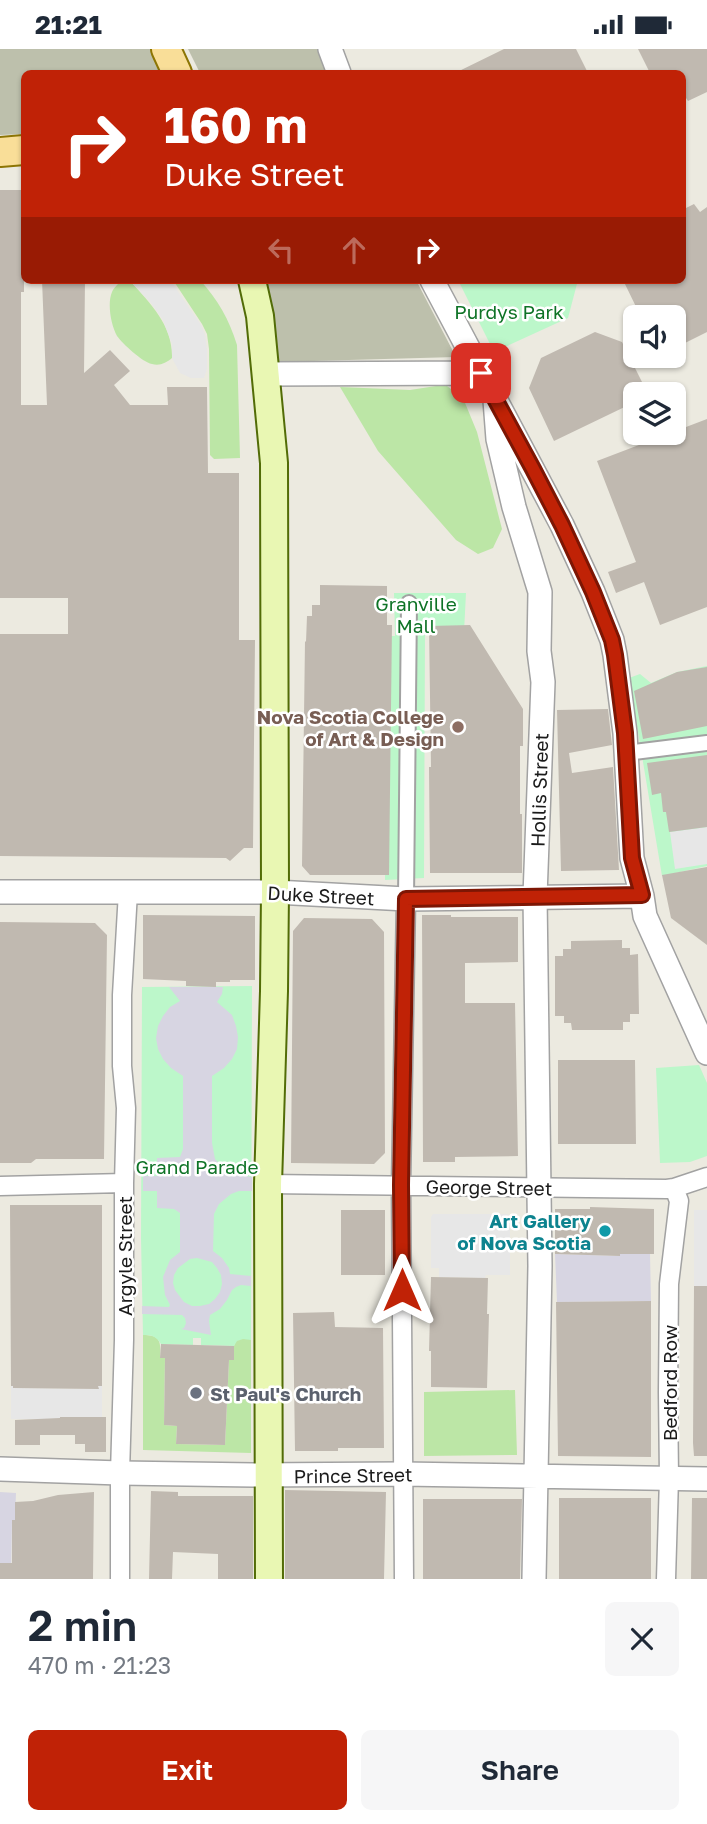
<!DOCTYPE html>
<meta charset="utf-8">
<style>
body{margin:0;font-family:"Golos Text",sans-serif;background:#f6f6f7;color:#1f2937;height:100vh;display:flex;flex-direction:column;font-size:26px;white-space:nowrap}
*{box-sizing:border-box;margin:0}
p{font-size:23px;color:#747a83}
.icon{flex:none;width:38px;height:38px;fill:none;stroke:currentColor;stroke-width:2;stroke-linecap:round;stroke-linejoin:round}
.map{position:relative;height:1530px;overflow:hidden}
.sheet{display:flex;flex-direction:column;background:#fff;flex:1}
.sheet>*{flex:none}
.top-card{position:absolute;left:21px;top:21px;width:665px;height:214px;border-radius:10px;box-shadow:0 2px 5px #0004;background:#c02206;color:#fff;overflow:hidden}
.tools{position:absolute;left:623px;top:256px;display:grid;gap:14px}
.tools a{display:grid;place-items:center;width:63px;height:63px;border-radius:10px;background:#fff;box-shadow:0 2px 5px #0004;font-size:35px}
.pin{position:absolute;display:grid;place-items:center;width:60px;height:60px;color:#fff;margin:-30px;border-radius:14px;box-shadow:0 4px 10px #0006}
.me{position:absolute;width:77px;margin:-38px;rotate:0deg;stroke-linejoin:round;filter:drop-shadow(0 0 5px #0008)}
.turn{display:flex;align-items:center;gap:24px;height:147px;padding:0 28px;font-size:32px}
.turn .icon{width:91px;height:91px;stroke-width:2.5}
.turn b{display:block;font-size:49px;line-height:60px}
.lanes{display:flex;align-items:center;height:66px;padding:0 28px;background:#0003;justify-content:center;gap:35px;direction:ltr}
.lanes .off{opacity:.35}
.round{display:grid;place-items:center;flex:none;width:74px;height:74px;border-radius:10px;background:#f6f6f7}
.head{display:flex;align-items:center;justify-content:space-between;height:119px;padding:0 28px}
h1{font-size:42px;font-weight:600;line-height:52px}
.action{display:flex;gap:14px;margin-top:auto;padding:14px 28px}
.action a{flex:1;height:80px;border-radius:10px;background:#c02206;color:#fff;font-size:28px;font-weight:600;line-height:80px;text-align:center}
.action a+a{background:#f6f6f7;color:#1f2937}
.status{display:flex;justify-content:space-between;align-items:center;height:49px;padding:0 35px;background:#fff;direction:ltr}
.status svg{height:19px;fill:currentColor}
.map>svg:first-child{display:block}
</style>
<div class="status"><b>21:21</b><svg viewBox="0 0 49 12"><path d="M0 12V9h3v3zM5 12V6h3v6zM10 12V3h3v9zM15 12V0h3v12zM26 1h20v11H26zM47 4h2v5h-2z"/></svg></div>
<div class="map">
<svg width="707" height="1530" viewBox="0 0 707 1530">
<rect width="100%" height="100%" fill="#eceae0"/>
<path fill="#bdc0ac" d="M0 0H151L163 24H24V85L0 86Z
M188 0H329L337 24H200Z
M267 231H416L456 308 277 313Z"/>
<path fill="#bce6a6" d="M173 231H200C218 251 229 270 237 296L240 409 214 410 210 406 209 300 207 285 202 275Z
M131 233C151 255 173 277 172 309 166 314 160 317 152 315 142 313 123 295 117 287 111 276 107 255 112 243 113 240 116 237 119 234Z
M436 337H447L463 349 477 383 502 480 493 499 478 505 456 491 378 402 340 338 410 341Z
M251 1237V1404L143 1401V1286C161 1286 161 1293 160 1309H165L164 1376 177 1377 176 1395 225 1396 229 1311 234 1310V1297Z
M515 1341 517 1406 424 1407V1343Z"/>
<path fill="#bcf7ca" d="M458 231H578L568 269 494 303Z
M394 544H466L464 583 425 584 424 829 385 831 386 587H395Z
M707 617V817L662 827 629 629 640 625 651 634 677 623Z
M252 937 251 1291 243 1290 237 1292 234 1297 201 1296V1289H193V1296L161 1295C156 1287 152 1286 143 1286L141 1189 142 938Z
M699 1016 707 1034V1107L690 1113 660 1114 656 1019Z"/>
<path fill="#e7e7e7" d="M133 231H170L201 276 205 286 207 301V320L204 329H191L180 324 172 309V295L163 271 151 254 131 233Z
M707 778V815L675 820 670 783Z
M694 1161H707V1237H694Z
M433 1165H507L510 1168V1226H486L485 1229 439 1228V1219H431V1168Z
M11 1337H13L14 1339 98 1340V1337H102V1368H61L60 1370H11Z"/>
<path fill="#d7d5e2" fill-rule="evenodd" d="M169 938H223L222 945 217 953 232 966 236 977 238 988 237 1000 232 1010 224 1019 212 1027V1094L215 1110 225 1122 231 1125 252 1128V1142H239L231 1145 219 1155 214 1165 213 1202 222 1209 229 1219 230 1225 251 1227V1237L241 1236 236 1238 232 1241 227 1251 220 1260 210 1266 209 1272 211 1286 181 1280 184 1279 186 1274 185 1269 182 1266 142 1265V1257L169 1258 170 1256 165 1246 163 1228 170 1211 180 1203V1164L174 1160 157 1159V1142H143V1127H157V1109L180 1108 183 1100V1027L171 1019 163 1010 158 1000 156 989 158 977 163 967 170 958 180 952ZM197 1209 212 1213 217 1219 221 1226 222 1235 220 1243 215 1250 209 1255 200 1257H192L184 1253 175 1241 173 1234 174 1226 178 1219 190 1210Z
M555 1205 619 1207 620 1205H650L651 1252 557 1253Z
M0 1443 16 1444 15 1471H12L11 1530H0Z"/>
<path fill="#c0b9b0" d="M504 0H576L588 24H455Z
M638 0H707V43L688 52 682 43V24H650Z
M0 141H24V243H21V356H47L42 231H85L84 324 110 301 130 322 114 336 130 356H168L167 338H207L208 424H239V591H255L253 799H244L230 812 226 809 0 807V585H68V549H0Z
M694 155 700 163 707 158V283L679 297 674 285V268H641L623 231H682V161Z
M595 283 622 293 648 345H635V353L554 392 529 339 541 309Z
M707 370V558L660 576 644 533 616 544 608 523 636 513 597 412Z
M320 536 387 537V576H392L389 826H310L302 817 305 592 306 593 307 567H312V556H320Z
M470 576 523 660V697H520V765H522V824H430L429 718H431L429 577Z
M707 618V677L643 690 634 642 677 623Z
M608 660 612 696 569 704 572 724 613 718 619 821 561 822 557 661Z
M707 706V778L669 783 666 763H663L661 744 652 746 647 714Z
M707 818V896L671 869 662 826Z
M143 866 255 867V931H230V933H216V938L186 937V932L143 930Z
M422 866H451V868H518V913L465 914V954H515L518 1107 455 1108V1113H423Z
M304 869 372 870 384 883 385 1104 374 1115 291 1114 293 882Z
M0 873 95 874 107 886 104 1110H36L31 1114H0Z
M622 891V899H630V906L638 905 639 965H630V973H623V981H572L571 974H564V967H555V907H563V900H571V892Z
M558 1011H635L636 1095H558Z
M10 1156H102V1337H98L99 1340 13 1339V1337H11Z
M590 1158 654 1160V1205H620V1207L555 1205V1160H590Z
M341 1161H385V1226H341Z
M431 1228 488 1229 487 1265H489L487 1339 431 1338V1302H429Z
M694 1237H707V1407H694L693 1394Z
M651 1252V1408L558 1407 556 1253Z
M334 1263 335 1278 383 1279 384 1399H338V1402H295L293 1264Z
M161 1295 234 1297V1311H229L225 1396 176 1395 177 1377 164 1376 165 1309H160Z
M60 1368H106V1403H85V1395H75V1386H40V1396H15V1371L60 1369Z
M285 1441 386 1443 384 1530H285Z
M151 1442 178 1443V1447H253V1530H218V1505L173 1503 172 1530H149Z
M94 1443 93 1530H0V1514H12V1471H15V1453L33 1452 58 1446Z
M559 1449H651V1530H559Z
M692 1449H707V1530H691Z
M423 1450H522L520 1530H423Z"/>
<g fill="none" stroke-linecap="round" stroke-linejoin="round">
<defs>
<path id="pedestrian" d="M626 704 707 694
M406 850 409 554"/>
<path id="minor" d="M268 1135 667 1140 674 1139 707 1128
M0 1137 124 1134
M120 1530V1424L124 1291V1134L126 1059 122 1017V946L128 843
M404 1530 401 1136 406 850
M666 1530 669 1429 668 1343 669 1235 679 1152 674 1139"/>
<path id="tertiary" d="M330 0 339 24
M432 231 562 476 593 543 612 591 615 606 625 684 632 809 642 847 645 867 707 1004
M266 325 481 324
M495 351 498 390 514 458 540 543 539 602 543 633 535 847 540 1217 534 1530
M0 843H275L406 850 642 847
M0 1420 120 1424 254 1426 403 1425 707 1430"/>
<path id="secondary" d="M252 231 260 267 274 414 275 843 274 942 268 1135 269 1530"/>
<path id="primary" d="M166 0 177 24
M0 103 24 101"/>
</defs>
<use href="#pedestrian" stroke="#a2a2a2" stroke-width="18"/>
<use href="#minor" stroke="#a2a2a2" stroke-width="21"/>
<use href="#tertiary" stroke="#a2a2a2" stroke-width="26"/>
<use href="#secondary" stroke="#526c07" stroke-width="30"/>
<use href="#primary" stroke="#8d7504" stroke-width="32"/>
<use href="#pedestrian" stroke="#fff" stroke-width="14"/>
<use href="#minor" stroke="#fff" stroke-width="18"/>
<use href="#tertiary" stroke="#fff" stroke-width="23"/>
<use href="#secondary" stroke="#e9f7b3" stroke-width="26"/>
<use href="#primary" stroke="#f9de98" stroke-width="28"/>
</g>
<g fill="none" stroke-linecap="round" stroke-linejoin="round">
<defs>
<path id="route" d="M402 1241 401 1136 406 850 642 846 632 809 625 684 615 606 612 591 593 543 562 476 533 420 481 324"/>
</defs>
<use href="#route" stroke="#7d1604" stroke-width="18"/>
<use href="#route" stroke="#c02206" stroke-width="12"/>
</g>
<circle fill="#8d6e63" stroke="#fff" stroke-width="2.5" cx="458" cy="678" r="7"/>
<circle fill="#0f9aa8" stroke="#fff" stroke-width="2.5" cx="605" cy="1182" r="7"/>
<circle fill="#6b7280" stroke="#fff" stroke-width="2.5" cx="196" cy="1344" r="7"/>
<g text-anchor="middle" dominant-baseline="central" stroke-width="5" stroke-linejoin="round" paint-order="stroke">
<g font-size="19" fill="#0e7326" stroke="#fff">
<text x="509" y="262">Purdys Park</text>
<text x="416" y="554">Granville<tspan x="416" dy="22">Mall</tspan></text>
<text x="197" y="1117">Grand Parade</text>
</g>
<g font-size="19" font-weight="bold" fill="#785e54" stroke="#fff" text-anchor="end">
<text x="444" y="667">Nova Scotia College<tspan x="444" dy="22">of Art &amp; Design</tspan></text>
</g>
<g font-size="19" fill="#1b1b1b" stroke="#fff">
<text transform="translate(539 741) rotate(-88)">Hollis Street</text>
<text transform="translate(321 846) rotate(3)">Duke Street</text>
<text transform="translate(489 1138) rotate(1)">George Street</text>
<text transform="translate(124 1207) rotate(-90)">Argyle Street</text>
<text transform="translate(669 1334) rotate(-90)">Bedford Row</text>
<text transform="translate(353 1426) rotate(-1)">Prince Street</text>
</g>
<g font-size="19" font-weight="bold" fill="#0d838f" stroke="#fff" text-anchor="end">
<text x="591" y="1171">Art Gallery<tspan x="591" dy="22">of Nova Scotia</tspan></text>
</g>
<g font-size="19" font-weight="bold" fill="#5b616d" stroke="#fff" text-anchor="start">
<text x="210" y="1344">St Paul's Church</text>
</g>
</g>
</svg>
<div class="tools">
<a><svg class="icon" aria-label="sound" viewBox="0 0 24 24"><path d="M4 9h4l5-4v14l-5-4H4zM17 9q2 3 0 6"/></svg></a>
<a><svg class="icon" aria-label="layers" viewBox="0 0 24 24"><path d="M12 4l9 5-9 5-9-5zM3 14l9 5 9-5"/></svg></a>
</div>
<div class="pin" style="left:481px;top:324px;background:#d93025"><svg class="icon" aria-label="arrive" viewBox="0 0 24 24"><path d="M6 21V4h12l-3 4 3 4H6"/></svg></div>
<svg class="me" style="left:402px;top:1241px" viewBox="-20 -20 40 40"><path d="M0-17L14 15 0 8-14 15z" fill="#c02206" stroke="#fff" stroke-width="4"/></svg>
<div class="top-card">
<div class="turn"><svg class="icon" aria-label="right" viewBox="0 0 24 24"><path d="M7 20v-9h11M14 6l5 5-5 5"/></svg><div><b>160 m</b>Duke Street</div></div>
<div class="lanes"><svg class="icon off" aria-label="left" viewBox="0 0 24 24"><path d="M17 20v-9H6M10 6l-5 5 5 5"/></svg><svg class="icon off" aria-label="ahead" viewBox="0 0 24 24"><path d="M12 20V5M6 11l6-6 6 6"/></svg><svg class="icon" aria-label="right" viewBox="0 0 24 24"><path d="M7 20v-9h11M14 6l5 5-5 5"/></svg></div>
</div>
</div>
<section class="sheet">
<div class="head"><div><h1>2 min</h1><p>470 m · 21:23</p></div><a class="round"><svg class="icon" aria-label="close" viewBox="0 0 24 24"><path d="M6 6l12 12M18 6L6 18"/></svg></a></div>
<div class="action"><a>Exit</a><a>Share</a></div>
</section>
